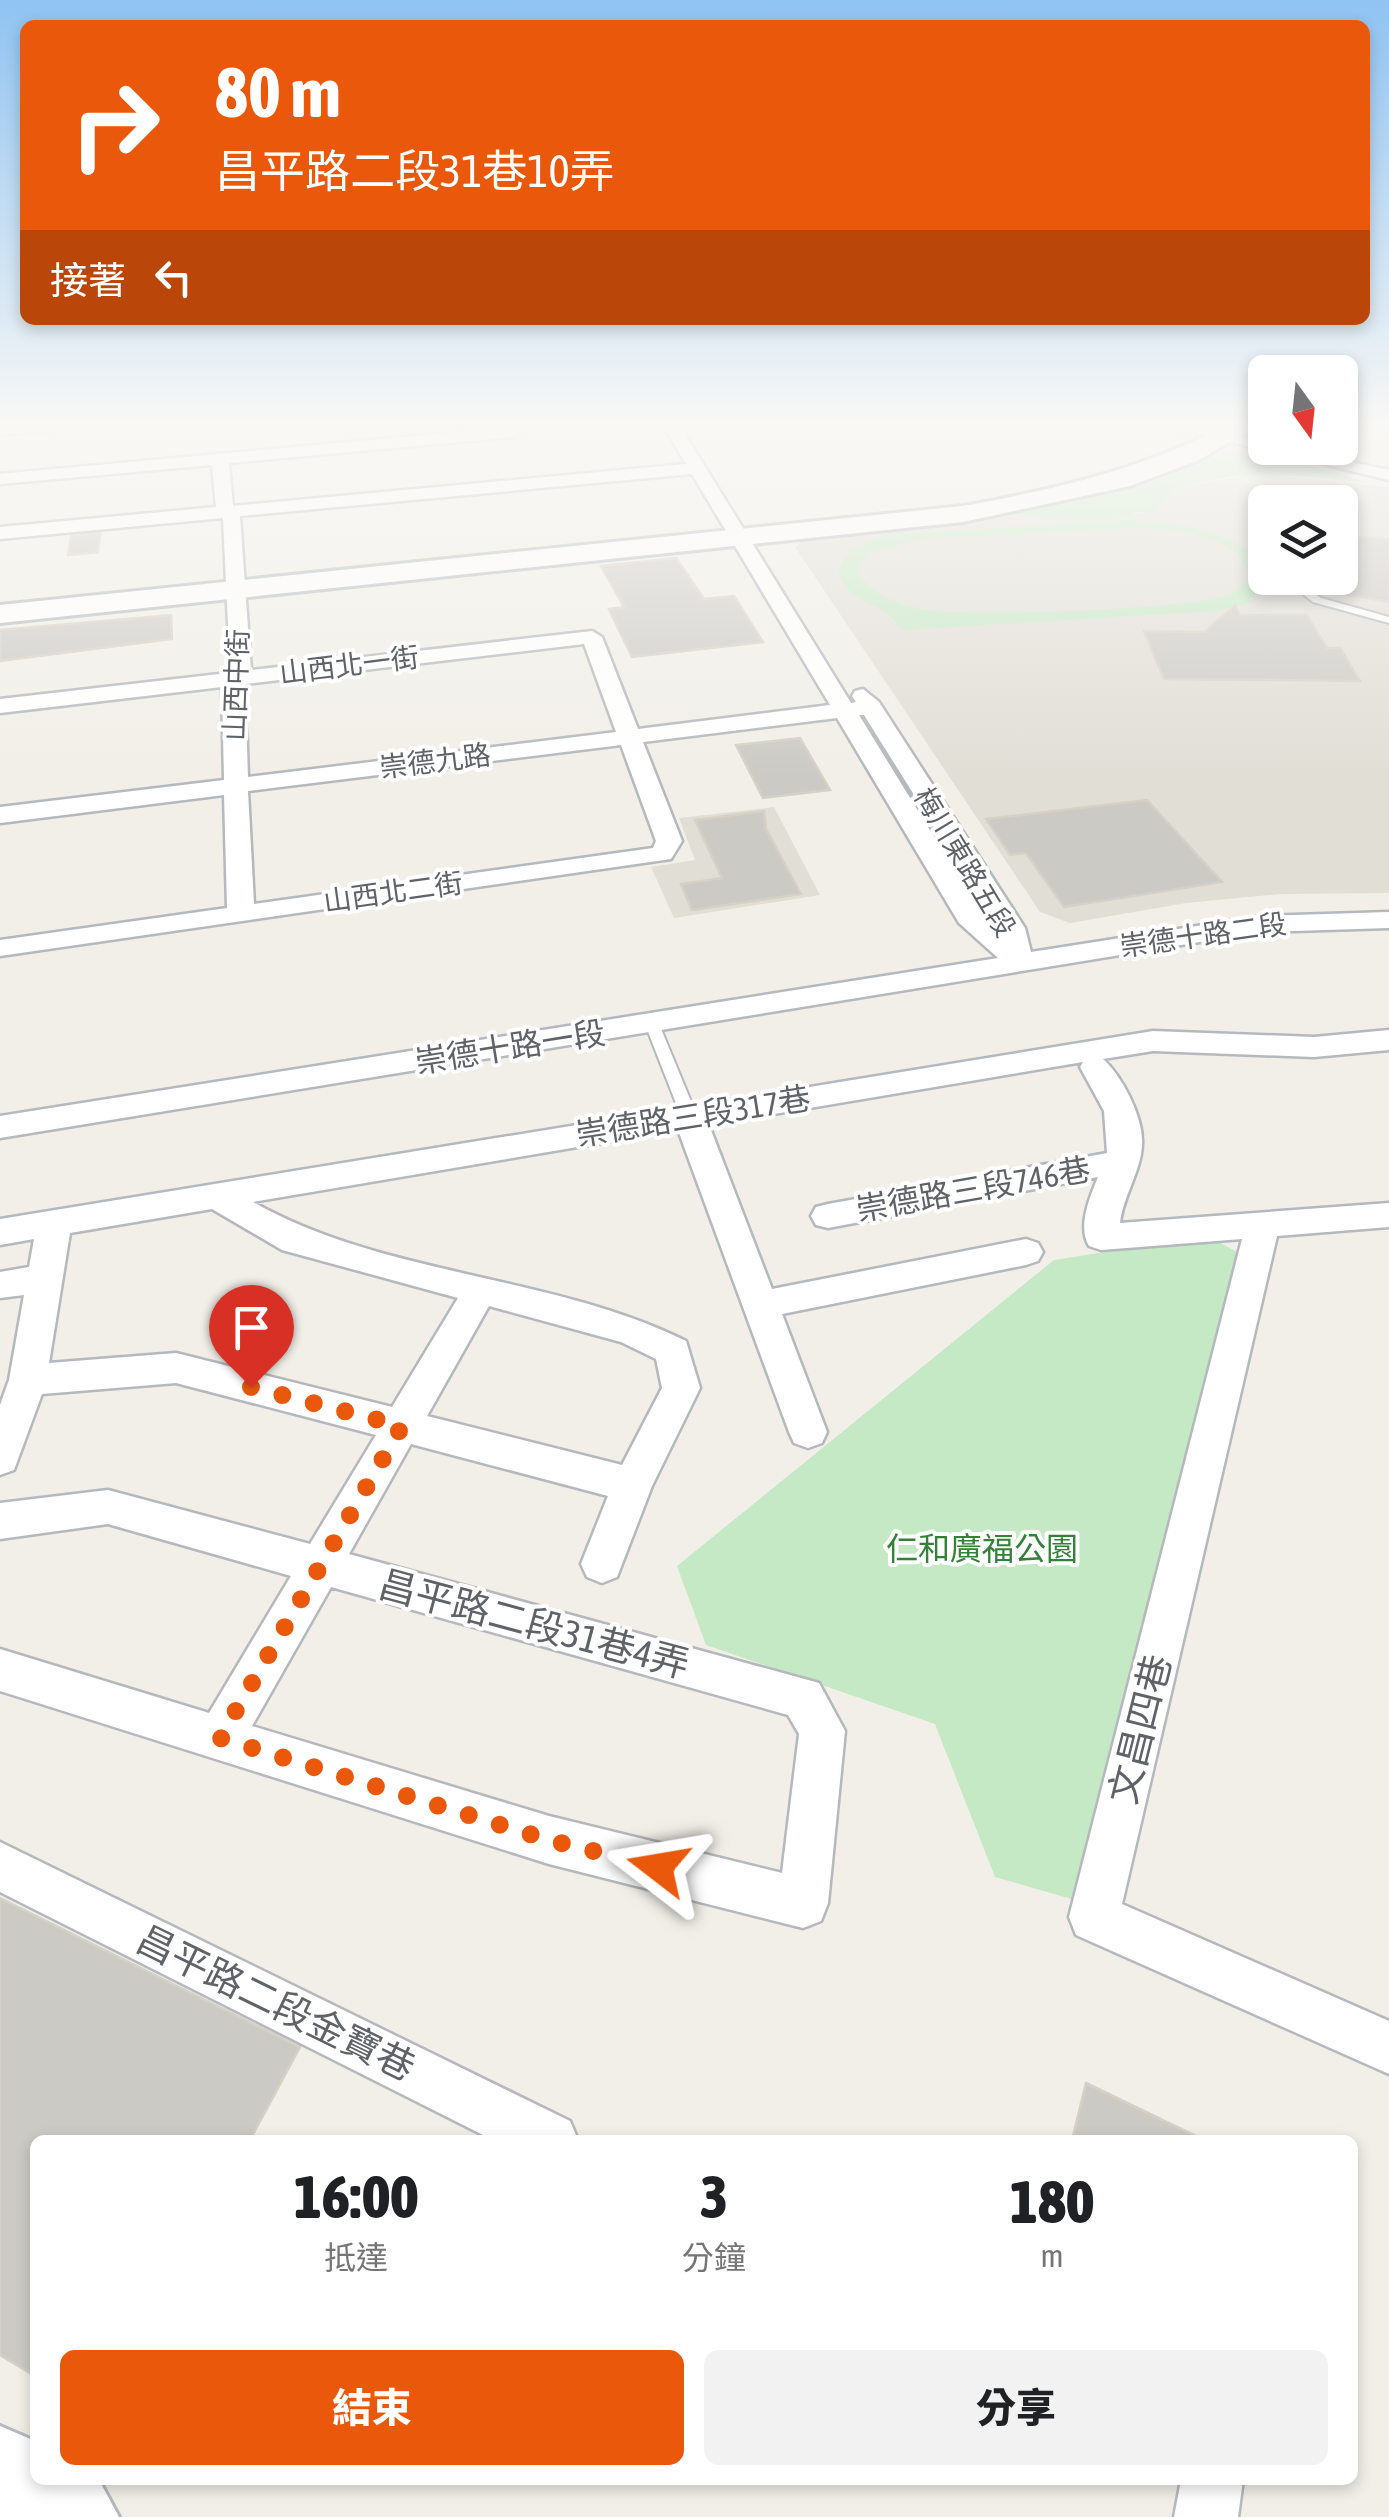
<!DOCTYPE html>
<html lang="zh-TW">
<meta charset="utf-8">
<style>
body{margin:0;font-family:"Asap Condensed","Noto Sans TC",sans-serif;background:#f2f2f2;color:#202124;height:100vh;display:flex;flex-direction:column;font-size:38px;white-space:nowrap}
*{box-sizing:border-box;margin:0}
p{font-size:32px;color:#757577}
.icon{flex:none;width:55px;height:55px;fill:none;stroke:currentColor;stroke-width:2;stroke-linecap:round;stroke-linejoin:round}
.map{position:relative;flex:1;overflow:hidden}
.details{position:absolute;left:30px;top:2135px;width:1328px;height:350px;display:flex;flex-direction:column;background:#fff;border-radius:15px;box-shadow:0 5px 15px #0003}
.details>*{flex:none}
.top-card{position:absolute;left:20px;top:20px;width:1350px;height:305px;border-radius:15px;box-shadow:0 5px 15px #0003;background:#ea580c;color:#fff;overflow:hidden}
.needle{width:65px;rotate:165deg}
.tools{position:absolute;left:1248px;top:355px;display:grid;gap:20px}
.tools a{display:grid;place-items:center;width:110px;height:110px;border-radius:15px;background:#fff;box-shadow:0 5px 15px #0003;font-size:50px}
.pin{position:absolute;display:grid;place-items:center;width:85px;height:85px;color:#fff;margin:-102px -42px;border-radius:50% 50% 50% 0;rotate:-45deg;box-shadow:0 0 10px #0007}
.pin .icon{rotate:45deg}
.me{position:absolute;width:110px;margin:-55px;rotate:284deg;stroke-linejoin:round;filter:drop-shadow(0 0 8px #0008)}
.turn{display:flex;align-items:center;gap:35px;height:210px;padding:0 30px;font-size:45px}
.turn .icon{width:130px;height:130px;stroke-width:2.5}
.turn b{display:block;font-size:70px;line-height:85px}
.then{display:flex;align-items:center;height:95px;padding:0 30px;background:#0003;gap:20px;font-size:38px}
.eta{display:flex;justify-content:space-evenly;align-items:center;height:170px;text-align:center}
.eta b{font-size:60px;font-weight:800;line-height:70px}
.button{display:flex;gap:20px;margin-top:auto;padding:20px 30px}
.button a{flex:1;height:115px;border-radius:15px;background:#ea580c;color:#fff;font-size:40px;font-weight:800;line-height:115px;text-align:center}
.button a+a{background:#f2f2f2;color:#202124}
.map>svg:first-child{display:block}
</style>
<div class="map">
<svg width="1389" height="2517" viewBox="0 0 1389 2517">
<rect width="100%" height="100%" fill="#f1efe8"/>
<path fill="#e1ded6" fill-rule="evenodd" d="M1257 474 1389 487V893L1281 894 1186 903 1070 923 1040 912 795 547 806 538 1015 513 1046 520 1152 512 1179 487ZM1265 502H1340V578H1265Z
M774 807 820 895 674 918 651 867 695 860 679 818Z"/>
<path fill="#c5e8c5" fill-rule="evenodd" d="M1230 449 1287 459 1371 483 1300 476H1232L1179 487 1152 513 1134 512 1129 518 1046 520 1015 513 1130 486Z
M1129 520C1179 523 1224 530 1265 561V578H1271L1264 591 1248 599 1252 602 1218 611 901 630C889 605 865 608 847 588 820 558 870 540 892 535ZM1136 528C1173 529 1236 533 1249 574 1244 585 1240 590 1228 595 1196 609 961 618 922 609 895 604 875 595 857 574L867 554 927 538Z
M1207 1236 1243 1255 1075 1900 995 1877 935 1724 706 1645 677 1566 1054 1260Z"/>
<path fill="#cccac5" stroke="#d6d1c6" stroke-width="2.5" d="M100 533 98 552 68 555 71 536Z
M1347 537 1389 539V602L1331 592 1335 578H1340Z
M676 558 704 599 734 596 763 642 632 657 609 609 624 607 601 566Z
M1235 605 1240 615H1307L1327 648H1340L1360 681 1164 679 1144 631 1205 632Z
M171 615 172 639 0 661V630Z
M800 738 830 790 763 798 736 745Z
M1147 800 1222 882 1064 907 1026 853 1010 855 986 819Z
M764 811 766 829 801 894 692 910 681 884 722 878 695 820Z
M0 1898 300 2047 250 2140H35V2376L0 2355Z
M1086 2083 1204 2140H1072Z"/>
<g fill="none" stroke-linecap="round" stroke-linejoin="round">
<defs>
<path id="lane" d="M1306 578H1316L1313 593 1321 598 1389 617V623L1313 602 1303 594Z
M652 1019 659 1024 697 1116 695 1120 689 1121 681 1116 645 1024Z"/>
<path id="street" d="M86 423 78 428 0 435V425Z
M662 423H678L851 703 856 702 852 696 855 691 863 689 879 702 1025 928 1031 952 1261 916 1389 912V928L1261 932 0 1138V1116L998 958 959 923 837 718 643 742 682 841 671 859 0 956V940L227 908 224 795 0 823V807L224 780 222 687 0 713V699L228 673 230 669 223 518 0 539V527L216 507 212 465 0 484V474L513 427 521 432 513 437 229 463 233 506 686 464ZM692 474 830 705 638 729 602 637 592 631 251 670 240 516ZM584 644 616 732 248 777 245 684ZM859 715H864L998 929 984 918ZM621 745 656 841 653 848 254 904 248 791Z
M1151 423H1180L1265 442V448H1287L1389 470V480Z
M1389 1030V1050L1314 1057 1153 1051 1103 1059C1122 1076 1144 1118 1142 1145 1141 1171 1123 1196 1120 1223L1389 1203V1227L1277 1236 1122 1904 1389 2021V2074L1076 1935 1069 1917 1242 1239 1101 1250 1089 1246C1077 1226 1090 1197 1098 1177L828 1228 816 1225 811 1216 816 1207 828 1204 1107 1153 1104 1111 1080 1067 1083 1062 709 1125 772 1289 1026 1239 1038 1243 1043 1252 1038 1261 1026 1265 782 1314 827 1432 822 1443 808 1448 794 1443 789 1432 678 1130 253 1202C386 1277 550 1274 686 1341L700 1388 652 1486 617 1577 602 1583 587 1577 581 1564 608 1496 411 1444 349 1554 819 1683 845 1731 828 1903 821 1921 803 1928 549 1864 0 1691V1649L209 1713 291 1576 108 1524 0 1539V1503L108 1490 310 1544 376 1435 176 1383 42 1394 14 1470 0 1475V1405L9 1380 24 1295 0 1298V1272L29 1267 34 1239 0 1245V1219L1153 1031 1314 1037ZM212 1209 282 1250 458 1298 392 1407 176 1353 49 1363 70 1233ZM489 1306 621 1342 656 1359 662 1388 622 1465 427 1416ZM331 1587 788 1715 799 1734 782 1873 549 1816 252 1726Z
M0 1842 570 2121 578 2140H493L0 1892Z
M1181 2480H1243L1238 2517H1174Z"/>
<path id="secondary" d="M1232 423H1262L1199 460 1130 486 963 522 0 623V605L963 506C1058 489 1146 468 1232 423Z
M0 2426 35 2441V2480H99L119 2517H0Z"/>
</defs>
<use href="#lane" stroke="#b5b8bc" stroke-width="4"/>
<use href="#street" stroke="#b5b8bc" stroke-width="5"/>
<use href="#secondary" stroke="#b6babf" stroke-width="6"/>
<use href="#lane" fill="#fff" fill-rule="evenodd"/>
<use href="#street" fill="#fff" fill-rule="evenodd"/>
<use href="#secondary" fill="#fff" fill-rule="evenodd"/>
</g>
<linearGradient id="sky" x2="0" y2="1"><stop stop-color="#8fc3f1"/><stop offset="0.55" stop-color="#f9f8f5"/><stop offset="1" stop-color="#f9f8f5" stop-opacity="0"/></linearGradient>
<rect width="1389" height="775" fill="url(#sky)"/>
<g fill="none" stroke-linecap="round" stroke-linejoin="round">
<path stroke="#ea580c" stroke-width="18" stroke-dasharray="0 32.4" d="M251 1387 402 1426 220 1738 549 1840 658 1867"/>
</g>
<g text-anchor="middle" dominant-baseline="central" stroke-width="8" stroke-linejoin="round" paint-order="stroke">
<g font-size="28" fill="#5f6368" stroke="#fff">
<text transform="translate(349 665) rotate(-7)">山西北一街</text>
<text transform="translate(236 685) rotate(-88)">山西中街</text>
<text transform="translate(435 761) rotate(-7)">崇德九路</text>
<text transform="translate(965 862) rotate(59)">梅川東路五段</text>
<text transform="translate(393 892) rotate(-8)">山西北二街</text>
<text transform="translate(1203 935) rotate(-8)">崇德十路二段</text>
</g>
<g font-size="32" fill="#5f6368" stroke="#fff">
<text transform="translate(510 1047) rotate(-9)">崇德十路一段</text>
<text transform="translate(693 1116) rotate(-9)">崇德路三段317巷</text>
<text transform="translate(973 1189) rotate(-10)">崇德路三段746巷</text>
</g>
<g font-size="32" fill="#348238" stroke="#fff">
<text x="982" y="1548">仁和廣福公園</text>
</g>
<g font-size="38" fill="#5f6368" stroke="#fff">
<text transform="translate(534 1624) rotate(15)">昌平路二段31巷4弄</text>
<text transform="translate(1140 1729) rotate(-76)">文昌四巷</text>
<text transform="translate(276 2003) rotate(26)">昌平路二段金寶巷</text>
</g>
</g>
</svg>
<div class="tools">
<a><svg class="needle" viewBox="-14 -14 28 28"><path d="M0-13l5 13h-10z" fill="#e53935"/><path d="M0 13l5-13h-10z" fill="#757577"/></svg></a>
<a><svg class="icon" aria-label="layers" viewBox="0 0 24 24"><path d="M12 4l9 5-9 5-9-5zM3 14l9 5 9-5"/></svg></a>
</div>
<div class="pin" style="left:251px;top:1387px;background:#d93025"><svg class="icon" aria-label="arrive" viewBox="0 0 24 24"><path d="M6 21V4h12l-3 4 3 4H6"/></svg></div>
<svg class="me" style="left:658px;top:1867px" viewBox="-20 -20 40 40"><path d="M0-17L14 15 0 8-14 15z" fill="#ea580c" stroke="#fff" stroke-width="4"/></svg>
<div class="top-card">
<div class="turn"><svg class="icon" aria-label="right" viewBox="0 0 24 24"><path d="M7 20v-9h11M14 6l5 5-5 5"/></svg><div><b>80 m</b>昌平路二段31巷10弄</div></div>
<div class="then">接著<svg class="icon" aria-label="left" viewBox="0 0 24 24"><path d="M17 20v-9H6M10 6l-5 5 5 5"/></svg></div>
</div>
<section class="details">
<div class="eta">
<div><b>16:00</b><p>抵達</p></div>
<div><b>3</b><p>分鐘</p></div>
<div><b>180</b><p>m</p></div>
</div>
<div class="button"><a>結束</a><a>分享</a></div>
</section>
</div>
